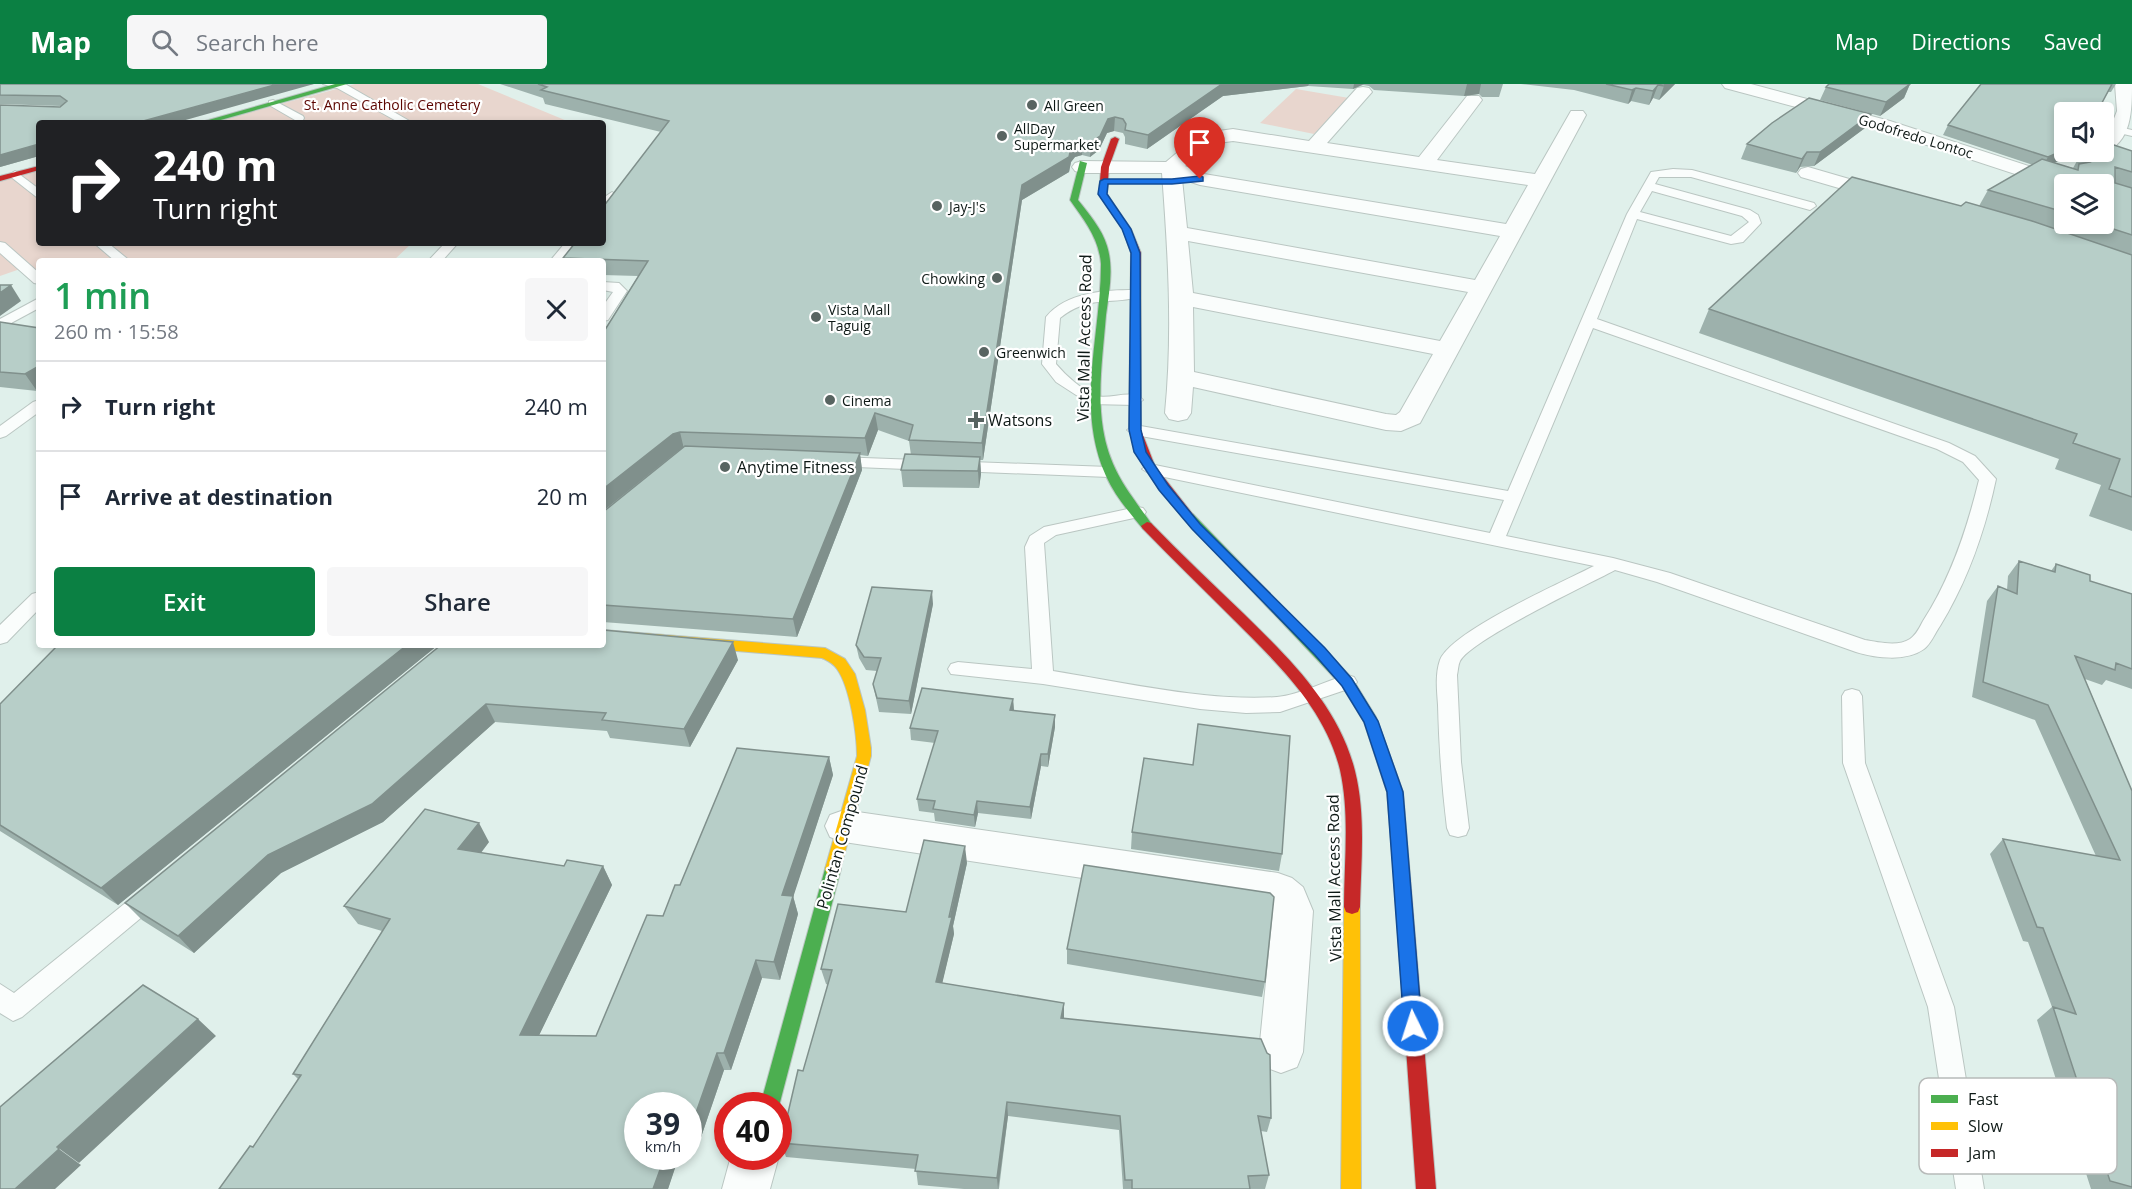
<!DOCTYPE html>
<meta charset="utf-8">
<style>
body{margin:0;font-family:"Open Sans",sans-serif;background:#f6f6f7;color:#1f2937;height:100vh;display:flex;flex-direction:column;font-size:22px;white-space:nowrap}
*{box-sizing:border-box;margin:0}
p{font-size:20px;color:#747a83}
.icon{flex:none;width:33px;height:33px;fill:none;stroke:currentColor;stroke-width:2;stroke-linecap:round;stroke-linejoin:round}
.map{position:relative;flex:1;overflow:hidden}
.sheet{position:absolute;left:36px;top:174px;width:570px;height:390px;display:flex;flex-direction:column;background:#fff;border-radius:6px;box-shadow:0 3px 9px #0003}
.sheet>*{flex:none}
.guide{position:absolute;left:36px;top:36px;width:570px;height:126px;border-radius:6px;box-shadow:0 3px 9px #0003;background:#202124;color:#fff;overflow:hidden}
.buttons{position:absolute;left:2054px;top:18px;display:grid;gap:12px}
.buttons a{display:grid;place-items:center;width:60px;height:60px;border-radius:6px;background:#fff;box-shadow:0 3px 9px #0003;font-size:30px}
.speed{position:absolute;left:624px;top:1008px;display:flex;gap:12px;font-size:30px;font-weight:700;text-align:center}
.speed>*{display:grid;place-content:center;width:78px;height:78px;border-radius:50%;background:#fff;box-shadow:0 3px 9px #0003;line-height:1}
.speed small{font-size:15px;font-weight:400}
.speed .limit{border:9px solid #d22;background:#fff;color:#111}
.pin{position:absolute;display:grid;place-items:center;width:51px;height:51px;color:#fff;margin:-62px -26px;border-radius:50% 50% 50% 0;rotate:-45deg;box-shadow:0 0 6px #0007}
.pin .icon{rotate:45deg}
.me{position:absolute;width:66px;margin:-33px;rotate:356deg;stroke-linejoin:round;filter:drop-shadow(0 0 4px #0008)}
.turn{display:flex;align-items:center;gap:21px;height:126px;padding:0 18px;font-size:27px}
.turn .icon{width:78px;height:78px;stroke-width:2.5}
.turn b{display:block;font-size:42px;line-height:51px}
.round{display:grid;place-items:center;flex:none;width:63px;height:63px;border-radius:6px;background:#f6f6f7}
.headline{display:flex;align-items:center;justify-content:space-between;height:102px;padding:0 18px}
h1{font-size:36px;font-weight:600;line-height:45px;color:#1e9e55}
.primary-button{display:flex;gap:12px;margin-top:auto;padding:12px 18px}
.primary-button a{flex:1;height:69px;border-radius:6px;background:#0b8043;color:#fff;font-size:24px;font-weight:600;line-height:69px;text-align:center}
.primary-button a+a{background:#f6f6f7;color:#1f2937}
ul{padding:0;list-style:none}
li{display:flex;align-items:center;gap:18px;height:90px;padding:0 18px;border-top:2px solid #e0e1e3}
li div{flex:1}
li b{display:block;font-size:22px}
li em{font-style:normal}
header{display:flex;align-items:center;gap:36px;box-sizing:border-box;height:84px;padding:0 30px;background:#0b8043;color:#fff}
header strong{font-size:28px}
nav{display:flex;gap:33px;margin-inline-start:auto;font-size:21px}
.search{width:420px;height:54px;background:#f6f6f7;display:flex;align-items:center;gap:15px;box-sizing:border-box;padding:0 21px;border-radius:6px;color:#747a83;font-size:22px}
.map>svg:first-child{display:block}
</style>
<header>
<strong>Map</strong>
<div class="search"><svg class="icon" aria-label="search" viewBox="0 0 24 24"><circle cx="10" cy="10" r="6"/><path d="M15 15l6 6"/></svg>Search here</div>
<nav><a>Map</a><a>Directions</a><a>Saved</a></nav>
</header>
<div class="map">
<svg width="2132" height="1105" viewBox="0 0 2132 1105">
<rect width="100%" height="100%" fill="#e0f0eb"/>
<path fill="#e8d6ce" d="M355 0H478L572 39H211Z
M1296 5 1349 14 1314 50 1260 39Z
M39 86V159H412L393 177H39V199L23 184 0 192V97Z"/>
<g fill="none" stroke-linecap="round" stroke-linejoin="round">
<defs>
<path id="lane" d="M323 0H345L413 39H400L337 4Z
M273 16 303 32 304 34 303 36H295L269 21V17Z
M2119 43 2132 46V52L2115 48V44Z
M1673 85 1692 86 1814 119 1816 122 1810 126 1691 93H1659L1655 100 1750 126 1758 131 1761 139 1743 158 1731 160 1637 135 1597 235 1949 359 1975 372 1996 395C1985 447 1968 496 1940 542 1935 549 1931 560 1924 565 1906 578 1876 574 1856 568L1657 498 1615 486C1587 501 1471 556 1460 577 1458 581 1458 587 1457 591L1461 678 1469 744 1466 751 1458 753 1450 751 1447 744C1442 703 1439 663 1438 621 1437 607 1435 590 1440 576 1451 547 1563 498 1594 482L1150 390 1142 385 1150 380 1490 449 1504 416 1135 351 1127 346 1135 341 1508 407 1627 130 1651 88ZM1652 107 1742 132 1749 138 1731 152 1640 128ZM1593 244 1937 365 1963 378 1979 396C1967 445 1951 494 1923 537 1920 543 1916 551 1910 555 1898 563 1878 558 1865 556L1670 489 1613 474 1506 452Z
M15 87 39 105V115L11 93 9 91Z
M612 108 618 112 607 124 603 125V114Z
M0 158 5 159 39 189V200L34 199 0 169Z
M94 159H108L130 177H115Z
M445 159H458L442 177H428Z
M565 159H578L564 177H550Z
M603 198 619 199 627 207 608 236 603 237V222L613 208 603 206Z
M1134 206 1139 207 1141 210 1139 213C1107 221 1089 211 1060 234L1056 280C1066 292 1082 306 1097 312 1110 316 1133 304 1143 316L1135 321 1090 320 1056 298 1042 280 1046 233C1066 208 1105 206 1134 206Z
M39 214V224L0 245V235Z
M39 316V328L6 352 0 354V342L33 318Z
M837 373 1109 383 1117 388 1109 393 831 382 829 378 831 374Z
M1137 423 1143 424 1146 428 1143 432 1056 451 1044 459 1053 587C1121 598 1208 618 1277 613 1300 611 1325 597 1347 591L1354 593 1357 598 1354 603 1280 628 1246 629 1200 625 1043 600 951 590 948 585 951 580 958 578 1032 585 1025 463 1030 452 1044 443Z
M39 508V525L7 558 0 560V541L32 510Z
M1852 605 1859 607 1862 612 1865 679 1954 923 1984 1105H1956L1928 923 1843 679 1842 612 1845 607Z
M152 801 160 804 164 811 160 818 22 933 13 937 0 929V900L14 909 144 804Z"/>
<path id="street" d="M1722 0H1751L1890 37 2072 96 2075 100H2064V106L2058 104 1878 45 1725 4Z
M2115 0H2132C2132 25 2132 60 2103 68V52L2111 42 2117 27Z
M1363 3 1369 4 1372 8 1327 59 1419 73 1467 12H1479L1482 16 1437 76 1535 90 1571 27H1583L1586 31 1420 339 1401 347 1386 346 1193 303 1191 329 1187 335 1178 337 1169 335 1165 329C1173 248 1168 169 1162 89H1082L1075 87 1072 83 1075 79 1082 77 1166 78 1198 51 1205 49 1233 45 1309 57 1357 4ZM1233 57 1528 101 1506 140 1204 90 1185 82 1211 60ZM1182 95 1200 101 1500 152 1475 196 1187 144ZM1188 157 1468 208 1440 257 1193 209ZM1193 223 1433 270 1400 328 1396 331 1386 330 1194 288Z
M1808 83 1894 108 1897 112 1894 116 1887 118 1801 93 1798 89 1801 85Z
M844 726 1278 789 1292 794 1303 803 1313 827 1303 968 1297 983 1281 989 1265 983 1259 968 1273 827 1268 822 844 758 830 753 825 742 830 731Z
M778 1071 779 1072 770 1105H722L731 1072Z"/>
<path id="fast" d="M335 0H347L210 39H198Z
M1080 77 1087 79 1078 116C1089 130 1102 145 1107 162 1114 184 1109 209 1106 231 1103 269 1097 308 1103 345 1110 388 1130 409 1153 442L1147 446 1143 445C1129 428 1115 412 1106 392 1075 323 1101 251 1101 180 1099 154 1084 136 1070 116Z
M1189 429 1193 430 1352 594 1376 633 1403 708 1409 780 1407 785 1401 787 1395 785 1393 780 1387 708 1364 638 1342 602 1185 436 1183 433Z
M833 778 839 780 841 785 779 1022H760L825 785 827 780Z"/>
<path id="slow" d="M603 546 825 564 845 575 855 590 865 626 871 664V672L839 790 833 792 827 790 825 785 857 672C857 650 850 603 837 585 833 579 828 577 822 574L603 556Z
M1352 816 1358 818 1360 823 1361 1105H1341L1344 823 1346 818Z"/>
<path id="jam" d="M1115 53 1119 55 1109 83 1107 110 1131 145 1141 169V346L1155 382 1195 433 1189 437 1185 436C1161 408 1140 382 1129 346L1131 169 1123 145 1099 110 1101 83 1111 55Z
M39 82V86L0 97V92Z
M1147 438 1151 439C1181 470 1212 499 1243 529 1289 574 1339 622 1355 687 1366 731 1361 778 1360 823L1358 828 1352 830 1346 828 1344 823C1344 778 1350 731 1340 686 1325 624 1277 579 1233 535 1203 505 1172 475 1143 445L1141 442Z
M1401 773 1407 775 1409 780 1436 1105H1416L1393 780 1395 775Z"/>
</defs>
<use href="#lane" stroke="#bac6c2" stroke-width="2"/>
<use href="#street" stroke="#bac6c2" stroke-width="2"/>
<use href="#fast" stroke="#bac6c2" stroke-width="2"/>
<use href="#slow" stroke="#bac6c2" stroke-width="2"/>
<use href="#jam" stroke="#bac6c2" stroke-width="2"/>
<use href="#lane" fill="#fafdfc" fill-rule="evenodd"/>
<use href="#street" fill="#fafdfc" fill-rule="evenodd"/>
<use href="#fast" fill="#4caf50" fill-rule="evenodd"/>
<use href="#slow" fill="#ffc107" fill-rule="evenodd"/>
<use href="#jam" fill="#c62828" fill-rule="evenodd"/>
</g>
<path fill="#9db1ac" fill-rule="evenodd" d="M0 0H314L39 39V72L0 83V21L60 23 61 22 0 20Z
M500 0H1503L1499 13H1482L1479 10 1464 12 1374 6 1369 2 1363 1 1353 5 1308 2 1223 12 1147 65 1125 60V53L1123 49 1114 47 1107 49 1099 66 1090 73 1082 71 1075 73 1071 78 1069 88 1022 116 983 376H980L981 390 979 404 903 403 901 386 911 371 909 357 878 346 868 372 860 371 862 386 797 553 603 538V428L680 367 603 427V249L638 192 603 191V177H564L563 174 661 48 545 20 543 14Z
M1521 0H1675L1659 16 1653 14 1649 21 1631 17 1628 20 1574 6Z
M1910 0 1904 14 1880 32 1820 16 1826 3Z
M1981 0H2116L2111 8H2108L2074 70 2054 79 2073 84 2081 70 2132 67V447L2089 432 2101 401 2055 385 2059 375 1699 249 1709 225 1961 122H1979L1988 106 2033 81 1943 51 1948 41ZM2064 100 2103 140H2064Z
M1871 30 1865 44 1814 82 1800 83 1796 89 1741 75 1747 60Z
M0 238 39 244V306L37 307 0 303Z
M2019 477 2051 487 2056 480 2090 497 2132 510V605L2106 596 2102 601 2085 595 2132 707V1105H2091L2037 936 2052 923 2028 858 2023 857 1990 770 2003 755 2096 772 2035 636 1972 613 1987 517 1998 502 2007 506 2008 492Z
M933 520 911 630 879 628 873 600 877 587 866 586 859 574 856 561Z
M58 561H438L118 821 0 747V620Z
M441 561 738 576 690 663 610 654 607 647 495 638 383 738 281 789 194 869 142 836 125 819Z
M1013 615 1014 627 1055 631V643L1048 683 1041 682 1031 735 978 729 975 743 935 737 934 729 919 727 917 715 935 659 911 656 910 644Z
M829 673 833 691 793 812 798 830 780 896 762 894 731 986H724L699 1059 688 1058V1022L638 1072H679L668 1105H219L253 1063 298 995 293 990 382 847 358 840 344 822 489 758 481 769 564 782H603L612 801 539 951 596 952 680 801Z
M1132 748 1282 770 1279 787 1131 765Z
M967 779 953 842 954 850 942 899 1064 919V934L1271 1034 1267 1048 1261 1047 1269 1091 1265 1105H1123L1119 1046 1008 1032 999 1105H964L918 1101 916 1085 786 1073 781 1059 803 987 828 901 826 900 821 885 906 828Z
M1067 865 1265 898 1262 913 1067 880Z"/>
<path fill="#80908c" d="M278 0H314L175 39H136Z
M1222 0H1309L1308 2 1223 12 1147 65 1148 51Z
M1354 0H1364L1353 5Z
M1467 0H1481L1479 10 1464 12Z
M1666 0H1675L1659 16 1664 2Z
M1910 0 1904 14 1880 32 1886 18Z
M1658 1 1653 14 1649 21 1653 7Z
M1636 4 1631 17 1628 20 1632 6Z
M1871 30 1865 44 1814 82 1820 68Z
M1115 33 1114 47 1107 49 1099 66 1090 73 1091 58 1108 35Z
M1083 57 1082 71 1075 73 1071 78 1069 88 1022 116 983 376 982 359 1022 101 1071 64 1075 58Z
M39 60V72L0 83V71Z
M2064 66V68H2076L2074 70 2042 84 2048 73Z
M1807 68 1800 83 1796 89 1802 75Z
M11 201 21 217 0 232V209Z
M39 282V306L37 307 25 290Z
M875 329 878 346 868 372 865 354Z
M680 348 684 365 678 367 603 427V405L673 350Z
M860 369 862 386 797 553 793 535Z
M980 373 981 390 979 404 978 387Z
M932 507 933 520 911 630 909 617Z
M733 558 738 576 690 663 684 645Z
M407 561H438L118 821 101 804Z
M1013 615 1014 627 1010 626Z
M486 620 495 638 383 738 281 789 194 869 178 852 268 771Z
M1055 631V643L1048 683V670Z
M1041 670V682L1031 735 1030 723Z
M829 673 833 691 788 829 782 811Z
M977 717 978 729 975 743 974 731Z
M479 739 489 758 469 784 458 765Z
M965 762 967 779 953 842 954 850 939 913 936 898Z
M603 782 612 801 531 968 520 951Z
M793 812 798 830 780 896 774 878Z
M756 876 762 894 731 986 724 969Z
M1064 919V934H1061Z
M198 935 216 952 79 1079 57 1063Z
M717 969 724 986 699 1059 691 1043Z
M1007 1018 1008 1032 998 1105 997 1094Z
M59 1065 81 1081 55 1105H15Z
M665 1072H679L668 1105H653Z"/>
<path fill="#b7cec8" stroke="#80908c" stroke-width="1.5" d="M0 0H278L136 39H39V60L0 71V21L60 23 67 17 60 12 0 11Z
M538 0H1222L1148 51 1125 46 1126 40 1123 35 1115 33 1108 35 1100 52 1091 58 1083 57 1075 58 1071 64 1069 73 1022 101 982 359 909 356 913 341 875 329 865 354 680 348 673 350 603 405V249L648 177 563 174 575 159H603V123L669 37 541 6 547 3Z
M1606 0H1666L1664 2 1658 1 1653 7 1636 4 1632 6Z
M1829 0H1910L1886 18 1826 3Z
M1981 0H2112L2097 28H2064V66L2048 73 1948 41Z
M1809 14 1871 30 1820 68H1807L1802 75 1747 60 1772 39Z
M2108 59 2132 67V88L2115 83V99L2132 104V151L2098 140H2103V100H2064V128L1988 106 2042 75 2078 86 2079 80 2090 78 2081 70 2088 68H2103V61Z
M1852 93 1961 122 1966 118 2032 137 2132 171V413L2109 405 2120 375 2073 359 2077 350 1709 225Z
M0 201H11L0 209Z
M0 238 39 244V282L25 290 0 288Z
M685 362 860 369 793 535 603 521V428Z
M905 370 980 373 978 387 901 386Z
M2019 477 2055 488 2056 480 2090 491V497L2132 510V585L2116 579 2115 586 2075 572 2132 707V1103L2110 1097 2053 923 2076 930 2043 844 2037 843 2003 755 2120 776 2048 621 1983 598 1998 502 2017 510Z
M872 503 932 507 909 617 877 614 873 600 881 574 864 573 856 561Z
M603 546 733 558 684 645 602 636 606 629 486 620 372 720 268 771 178 852 125 819 441 561H603Z
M58 561H407L101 804 0 741V620Z
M922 604 1013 615 1010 626 1055 631 1048 670H1041L1030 723 977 717 974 731 933 725 935 717 917 715 938 647 910 644Z
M1198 640 1290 652 1282 770 1132 748 1144 674 1193 681Z
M737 664 829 673 782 811 793 812 774 878 756 876 724 969H717L691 1043H688V1022H638V1072H665L653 1105H219L250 1062 253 1063 301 991 293 990 390 835 344 822 425 725 479 739 458 765 564 782 567 776 603 782 520 951 596 952 647 831 663 832 675 801H680Z
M924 756 965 762 949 833H952L936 898 1064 919 1061 934 1261 955 1267 969 1270 971 1271 1034 1258 1032 1269 1091 1248 1092 1250 1105H1132V1096H1125L1120 1032 1007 1018 997 1094 915 1087 918 1071 781 1059 798 986 803 987 832 886 821 885 838 820 906 828Z
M1084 781 1270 809 1274 813 1265 898 1067 865Z
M143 901 198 935 57 1063 59 1065 15 1105H0V1023Z"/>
<path fill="#1a73e8" stroke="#114b97" stroke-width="1.5" d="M1200 92 1203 93V97L1172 100H1108L1107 110 1131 145 1140 169 1141 346 1146 368 1168 401 1200 440 1325 564 1352 595 1378 637 1403 708 1422 942 1420 948 1413 950 1407 948 1404 942 1387 708 1364 638 1342 602 1315 571 1192 445 1159 406 1134 368 1129 346 1131 169 1122 145 1098 110 1100 97 1104 95H1172Z"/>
<g fill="#586461" stroke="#fff" stroke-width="2">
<circle cx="1032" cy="21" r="6"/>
<circle cx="1002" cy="52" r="6"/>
<circle cx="937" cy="122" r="6"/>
<circle cx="997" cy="194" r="6"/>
<circle cx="816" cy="233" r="6"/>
<circle cx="984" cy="268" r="6"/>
<circle cx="830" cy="316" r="6"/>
<path d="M973 327h6v6h6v6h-6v6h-6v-6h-6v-6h6z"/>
<circle cx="725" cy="383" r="6"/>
</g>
<g text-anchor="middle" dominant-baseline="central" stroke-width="4.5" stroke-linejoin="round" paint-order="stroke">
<g font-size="14" fill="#5c0501" stroke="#fff">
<text x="392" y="20">St. Anne Catholic Cemetery</text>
</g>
<g font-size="14" fill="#0e1916" stroke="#fff" text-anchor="start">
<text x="1044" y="21">All Green</text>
<text x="1014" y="44">AllDay<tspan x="1014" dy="16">Supermarket</tspan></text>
<text x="949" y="122">Jay-J's</text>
<text x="985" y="194" text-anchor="end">Chowking</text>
<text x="828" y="225">Vista Mall<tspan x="828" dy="16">Taguig</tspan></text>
<text x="996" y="268">Greenwich</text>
<text x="842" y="316">Cinema</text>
</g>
<g font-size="14" fill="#0e1916" stroke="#fff">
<text transform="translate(1916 52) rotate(17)">Godofredo Lontoc</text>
</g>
<g font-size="16" fill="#0e1916" stroke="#fff">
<text transform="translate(1084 254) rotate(-89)">Vista Mall Access Road</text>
<text transform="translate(842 753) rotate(-74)">Polintan Compound</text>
<text transform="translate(1334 794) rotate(-91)">Vista Mall Access Road</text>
</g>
<g font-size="16" fill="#0e1916" stroke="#fff" text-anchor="start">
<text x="988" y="336">Watsons</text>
<text x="737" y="383">Anytime Fitness</text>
</g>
</g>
<rect x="1919" y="994" width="198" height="96" rx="9" fill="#fff" stroke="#b7bab9" stroke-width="1.5"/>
<rect x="1931" y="1011" width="27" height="8" fill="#4caf50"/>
<rect x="1931" y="1038" width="27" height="8" fill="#ffc107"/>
<rect x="1931" y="1065" width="27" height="8" fill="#c62828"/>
<g font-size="16" fill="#0e1916">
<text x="1968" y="1021">Fast</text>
<text x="1968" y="1048">Slow</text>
<text x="1968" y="1075">Jam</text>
</g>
</svg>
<div class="buttons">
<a><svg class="icon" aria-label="sound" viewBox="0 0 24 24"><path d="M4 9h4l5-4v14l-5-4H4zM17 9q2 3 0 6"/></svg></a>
<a><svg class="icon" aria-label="layers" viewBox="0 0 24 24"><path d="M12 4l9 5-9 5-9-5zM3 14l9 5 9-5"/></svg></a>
</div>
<div class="speed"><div>39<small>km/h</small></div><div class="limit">40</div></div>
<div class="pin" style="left:1200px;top:95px;background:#d93025"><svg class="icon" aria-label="arrive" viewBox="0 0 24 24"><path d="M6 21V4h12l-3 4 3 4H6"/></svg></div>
<svg class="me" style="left:1413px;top:942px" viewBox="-20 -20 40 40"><circle r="17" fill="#1a73e8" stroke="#fff" stroke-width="3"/><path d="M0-11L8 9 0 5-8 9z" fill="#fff"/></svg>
<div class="guide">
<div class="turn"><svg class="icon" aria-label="right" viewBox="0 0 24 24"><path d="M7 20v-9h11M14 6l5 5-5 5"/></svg><div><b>240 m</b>Turn right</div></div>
</div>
<section class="sheet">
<div class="headline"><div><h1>1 min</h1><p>260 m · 15:58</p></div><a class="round"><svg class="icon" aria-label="close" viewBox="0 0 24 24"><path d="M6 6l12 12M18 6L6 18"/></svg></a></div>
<ul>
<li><svg class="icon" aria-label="right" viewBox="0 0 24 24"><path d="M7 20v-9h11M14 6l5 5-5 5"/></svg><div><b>Turn right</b></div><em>240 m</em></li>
<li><svg class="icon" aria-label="arrive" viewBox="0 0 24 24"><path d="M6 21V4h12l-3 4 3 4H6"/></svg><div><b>Arrive at destination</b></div><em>20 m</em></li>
</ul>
<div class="primary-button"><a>Exit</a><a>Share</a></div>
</section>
</div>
